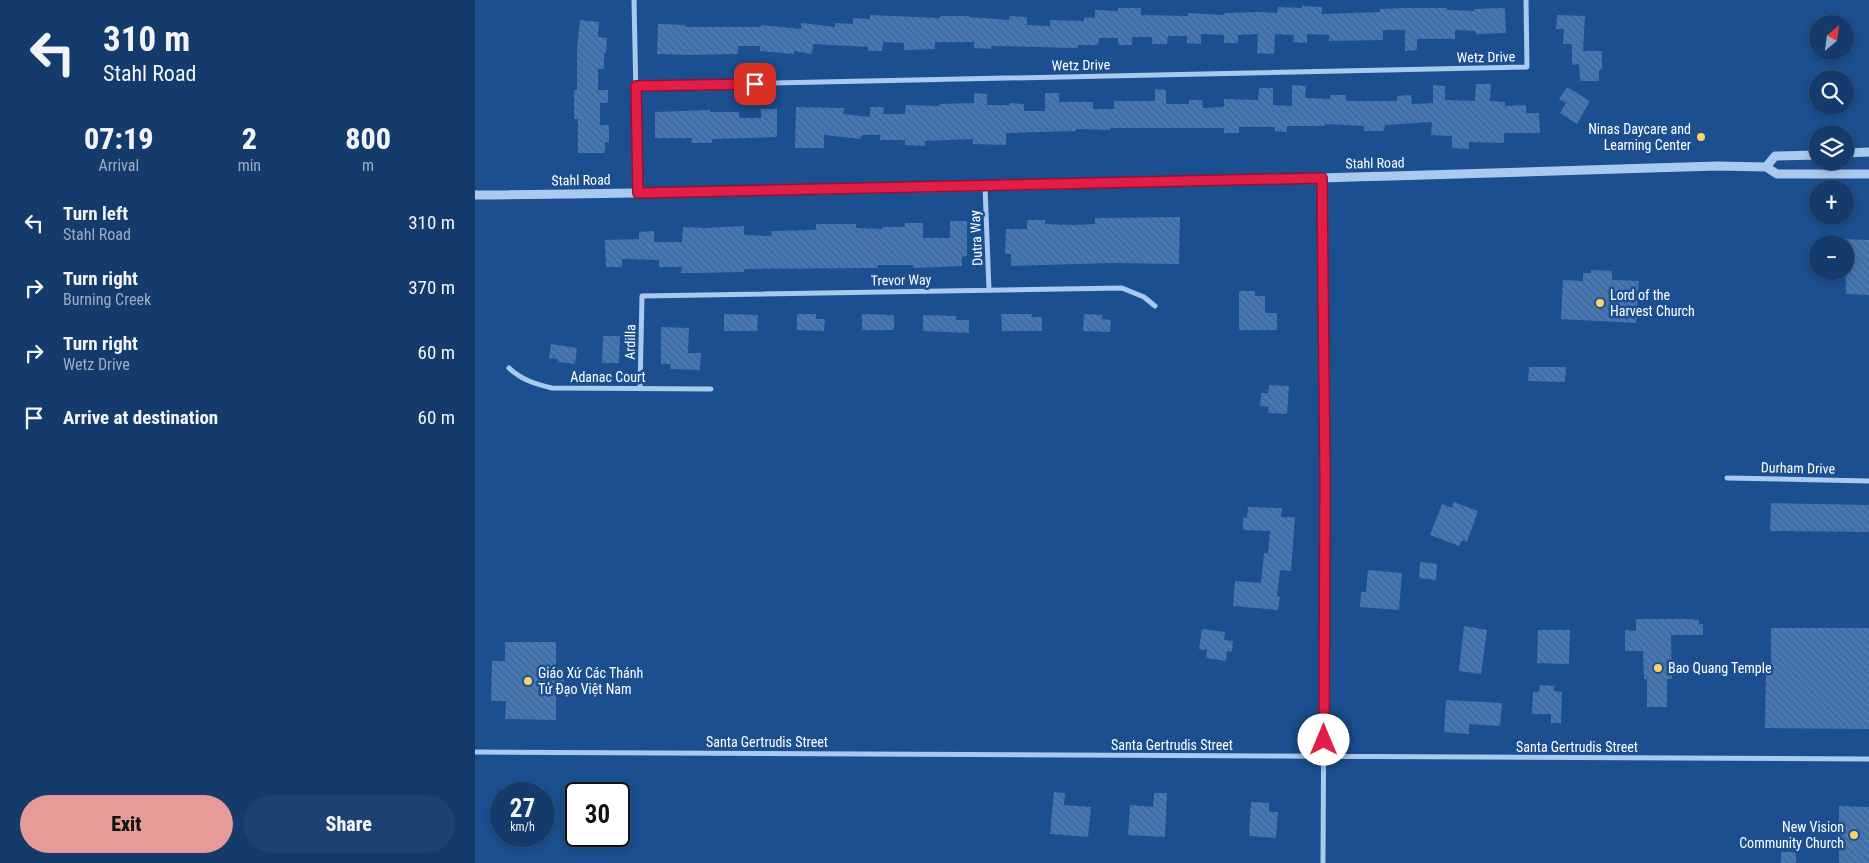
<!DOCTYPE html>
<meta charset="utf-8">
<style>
body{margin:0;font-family:"Roboto Condensed",sans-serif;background:#1d4271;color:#f1f3f6;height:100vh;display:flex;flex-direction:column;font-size:19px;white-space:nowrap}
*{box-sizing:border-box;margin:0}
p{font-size:16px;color:#9dadc1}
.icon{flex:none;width:28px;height:28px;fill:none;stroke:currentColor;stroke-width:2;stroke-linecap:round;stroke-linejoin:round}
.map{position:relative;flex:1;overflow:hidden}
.details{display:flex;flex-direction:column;background:#143b6b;width:475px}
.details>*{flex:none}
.guide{background:#143b6b;color:#f1f3f6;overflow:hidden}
.needle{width:32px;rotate:29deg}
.tools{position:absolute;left:1334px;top:15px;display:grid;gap:10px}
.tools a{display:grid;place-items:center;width:45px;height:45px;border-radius:50%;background:#143b6b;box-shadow:0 2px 8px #0003,0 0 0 1px #33557e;font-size:25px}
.speed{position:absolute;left:15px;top:782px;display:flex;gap:10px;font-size:25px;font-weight:700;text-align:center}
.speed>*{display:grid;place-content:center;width:65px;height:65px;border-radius:50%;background:#143b6b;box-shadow:0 2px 8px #0003,0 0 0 1px #33557e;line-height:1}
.speed small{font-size:12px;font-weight:400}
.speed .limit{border:2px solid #111;border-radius:8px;background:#fff;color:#111}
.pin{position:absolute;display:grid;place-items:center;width:42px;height:42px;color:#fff;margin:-21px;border-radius:10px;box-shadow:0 2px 8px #0006}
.me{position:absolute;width:55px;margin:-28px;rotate:0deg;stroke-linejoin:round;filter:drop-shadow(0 0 4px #0008)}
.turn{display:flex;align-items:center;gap:18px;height:105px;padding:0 20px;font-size:22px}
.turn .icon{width:65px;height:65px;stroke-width:2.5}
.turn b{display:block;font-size:35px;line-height:42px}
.eta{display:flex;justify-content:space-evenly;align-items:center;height:85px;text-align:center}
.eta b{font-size:30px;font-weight:800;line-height:35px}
.cta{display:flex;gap:10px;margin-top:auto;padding:10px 20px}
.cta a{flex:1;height:58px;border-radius:30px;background:#e69b98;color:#111;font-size:20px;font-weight:800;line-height:58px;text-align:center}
.cta a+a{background:#1d4271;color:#f1f3f6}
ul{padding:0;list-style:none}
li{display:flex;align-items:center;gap:15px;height:65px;padding:0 20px}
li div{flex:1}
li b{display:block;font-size:19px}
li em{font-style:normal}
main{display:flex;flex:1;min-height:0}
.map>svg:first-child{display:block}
</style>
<main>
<section class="details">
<div class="guide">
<div class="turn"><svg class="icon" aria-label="left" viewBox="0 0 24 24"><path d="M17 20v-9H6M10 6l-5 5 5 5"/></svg><div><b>310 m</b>Stahl Road</div></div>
</div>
<div class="eta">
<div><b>07:19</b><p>Arrival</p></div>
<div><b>2</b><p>min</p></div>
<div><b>800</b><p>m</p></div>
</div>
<ul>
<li><svg class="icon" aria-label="left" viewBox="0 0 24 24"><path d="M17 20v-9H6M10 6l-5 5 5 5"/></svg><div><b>Turn left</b><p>Stahl Road</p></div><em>310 m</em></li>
<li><svg class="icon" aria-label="right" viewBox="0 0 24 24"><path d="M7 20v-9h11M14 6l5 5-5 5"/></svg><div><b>Turn right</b><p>Burning Creek</p></div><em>370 m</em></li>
<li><svg class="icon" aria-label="right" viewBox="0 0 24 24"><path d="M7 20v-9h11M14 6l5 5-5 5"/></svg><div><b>Turn right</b><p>Wetz Drive</p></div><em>60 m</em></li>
<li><svg class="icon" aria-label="arrive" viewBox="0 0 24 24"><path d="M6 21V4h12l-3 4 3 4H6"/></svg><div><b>Arrive at destination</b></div><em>60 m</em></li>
</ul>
<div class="cta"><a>Exit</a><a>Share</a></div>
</section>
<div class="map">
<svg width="1394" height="863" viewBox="0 0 1394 863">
<defs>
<pattern id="building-back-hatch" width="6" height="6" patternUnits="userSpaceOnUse" patternTransform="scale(1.25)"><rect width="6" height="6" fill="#4478b7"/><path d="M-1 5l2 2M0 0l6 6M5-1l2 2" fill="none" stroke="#486282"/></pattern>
</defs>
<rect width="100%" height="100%" fill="#1b4f8f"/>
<path fill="url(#building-back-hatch)" d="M827 6 847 7V14L905 12V9L931 8H972L971 10 999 11V9L1030 8 1031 33 1001 34 1000 31 980 30V39H942V50L930 51V30H908V40L854 41V35L832 34V43L818 42 819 35 800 34 799 54 782 53 783 34 763 35V43H749V35L726 34V44L712 43V36H693L692 44H677V37H657V45H643V38H624L623 45H603V48L516 46V49L499 48V42H460V49L429 50V43L408 42 407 51H393V47L338 44 337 54 319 51V54L285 51V46H263V54L216 55 182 54 183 24 210 25V27H286V25L326 29V23L360 27V23L378 24V18L395 19V15L465 18V16H494V17L534 20V16L552 17V25L575 26V20L609 21V17L620 18V10L643 11V8H666V15L713 16V13L749 15V13L785 12 802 13 803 7 827 8Z
M1082 15 1110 16 1108 51H1127V70H1124V81H1105L1104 64 1097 65V44H1088L1089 29H1081Z
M105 20 124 22 123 37 132 38 131 53H129V69H123V90H133V103H125V125H134V143L130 142V153H103V119H99V90H102V49Z
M1001 84H1016L1015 101 1030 102V106L1051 105V113H1064L1065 133H1029V143L994 142V149L977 148V136L956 135 957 122 910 125 909 131H889V126L850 124V126H812V132L800 131V127H764V133H749V128H635V130L601 129V131L531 133V145L498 144V139L450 141V146L430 145V140H405V135H387L386 139 349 135V148H320L321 107 369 108 368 114 395 117V107H409L408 114H430L431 105 464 106V104L499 103V93L512 94V105H535V103L549 104V111H570V93H584V102H618V109H639V101H680V89L691 90V104H714V100H727L728 108 749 107V99L783 100 784 88H798V105L817 106V85L831 86 830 98 855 99V95H871V101H922V96L936 95 937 104 958 103V85L970 86V100L1000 101Z
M1092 87 1115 101 1102 124 1085 113 1091 103 1084 99Z
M286 109H302V137L237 139V143H216L217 138H180V112L235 110V112H264V118H286Z
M705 217 704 264 637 263 536 266V254H530L531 229H552V220H570V224L598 225 620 224V218Z
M475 221H492V256L487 257V266L438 268V265H403V268L269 269V272L219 273H206L207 267H184V260L147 259V267H131L130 240 164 239V232L179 231V242H207L208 227 230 228 269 226V235L297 236 296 231 341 230V224H381V228L407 229V227H430V223H448V238H475Z
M1370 239 1394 240V295L1371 294Z
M1116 270 1137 271V280L1164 281 1161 323 1086 319 1088 280 1108 281V273H1116Z
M764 291H780V296H790V313H802V330H764Z
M249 314 283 315 282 331H249Z
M322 314H341V319H350L349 331 322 330Z
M387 314 419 315V330H387Z
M526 314H557V317H567V331H527Z
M609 314 627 315V319L636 320 635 332 608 331Z
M448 315 481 316V320H494V333L448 331Z
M186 327 214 328 213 353H226L225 370 195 369 196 364H186Z
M128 336H145L144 363H127Z
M76 344 102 348 100 364 83 362V359L74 358Z
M1054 367H1091L1090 382 1053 381Z
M794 385 814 386 812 414 793 413 794 407 785 406 786 393H793Z
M979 502 1003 511 992 542 987 540 984 546 955 535 967 504 977 508Z
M1296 503 1394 505V532L1295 531Z
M773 507 807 508 806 517H820L816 571 805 570 802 596 805 597 803 610 758 606 760 581 786 583 789 553H793L795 531 768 530V518H772Z
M945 562 962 564 961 580 944 578Z
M893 570 927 573 924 610 885 607 886 592H891Z
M1161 619H1211L1224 620V624H1228V635H1196L1197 679H1192V707H1172V679H1169L1168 651H1150V630L1161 631Z
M989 626 1012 630 1006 674 984 671Z
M1296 628H1394V729L1290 728 1291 665H1296Z
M727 629 750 632 749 640 758 641 757 652 752 651 751 661 731 658 732 650 724 649Z
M1063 630H1095L1094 664 1062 663Z
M30 642H81V669H89V693H81V720L30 719 31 701H16L17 661H30Z
M1065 685 1079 686V691L1087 692 1086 723H1076V714H1057L1058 692H1064Z
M971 700 1027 703 1025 726 994 724V734L969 732Z
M579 792 590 793 589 805 616 807 613 837 575 834Z
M679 793H692L690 837 653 835 655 805 678 807Z
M776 802 794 803V812H803L801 838 774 836Z
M1364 806 1394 807V863H1364Z
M1306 852H1321V863H1306Z"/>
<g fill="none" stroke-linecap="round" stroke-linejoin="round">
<path stroke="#a9c9ee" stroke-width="5" d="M159 0 163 193
M161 86 1052 67 1051 0
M847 178 850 478 848 863
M510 186 514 290
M34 368C47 380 60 384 77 388L236 389
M165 389 167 296 647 288 669 297 680 306
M1252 478 1394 481
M0 752 1394 759"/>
<path stroke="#a9c9ee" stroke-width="9" d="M1370 153 1394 152
M1291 167 1300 156 1342 155
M0 195C414 191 829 179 1243 166L1291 167 1302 174H1394"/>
</g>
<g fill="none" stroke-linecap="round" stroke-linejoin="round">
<defs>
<path id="route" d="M280 84 161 86 163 193 847 178 850 478 849 740"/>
</defs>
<use href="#route" stroke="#92132f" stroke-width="12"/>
<use href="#route" stroke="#e11d48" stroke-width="9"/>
</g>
<g fill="#ffd166" stroke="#1b4f8f" stroke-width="2">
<circle cx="1226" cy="137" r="5"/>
<circle cx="1125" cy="303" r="5"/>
<circle cx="1183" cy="668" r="5"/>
<circle cx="53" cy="681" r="5"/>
<circle cx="1379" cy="835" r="5"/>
</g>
<g text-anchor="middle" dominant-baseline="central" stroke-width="5" stroke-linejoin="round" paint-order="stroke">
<g font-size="14" fill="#fff" stroke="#1b4f8f">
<text transform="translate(1011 57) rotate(-1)">Wetz Drive</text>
<text transform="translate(606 65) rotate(-1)">Wetz Drive</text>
<text transform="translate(900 163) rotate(-1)">Stahl Road</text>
<text transform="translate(106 180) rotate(-1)">Stahl Road</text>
<text transform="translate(501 238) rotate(-93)">Dutra Way</text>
<text transform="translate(426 280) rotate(-1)">Trevor Way</text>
<text transform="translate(155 342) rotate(-89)">Ardilla</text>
<text x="133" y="377">Adanac Court</text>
<text transform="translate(1323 468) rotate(1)">Durham Drive</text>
<text x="292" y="742">Santa Gertrudis Street</text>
<text x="697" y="745">Santa Gertrudis Street</text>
<text x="1102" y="747">Santa Gertrudis Street</text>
</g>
<g font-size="14" fill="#fff" stroke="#1b4f8f" text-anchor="start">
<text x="1216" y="129" text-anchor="end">Ninas Daycare and<tspan x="1216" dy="16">Learning Center</tspan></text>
<text x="1135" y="295">Lord of the<tspan x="1135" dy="16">Harvest Church</tspan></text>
<text x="1193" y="668">Bao Quang Temple</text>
<text x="63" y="673">Giáo Xứ Các Thánh<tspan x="63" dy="16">Tử Đạo Việt Nam</tspan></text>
<text x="1369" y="827" text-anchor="end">New Vision<tspan x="1369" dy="16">Community Church</tspan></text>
</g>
</g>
</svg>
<div class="tools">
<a><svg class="needle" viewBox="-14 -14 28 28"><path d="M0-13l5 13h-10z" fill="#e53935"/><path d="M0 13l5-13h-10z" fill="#9dadc1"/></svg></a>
<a><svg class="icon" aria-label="search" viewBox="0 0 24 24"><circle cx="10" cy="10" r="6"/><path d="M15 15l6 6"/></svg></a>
<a><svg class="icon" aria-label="layers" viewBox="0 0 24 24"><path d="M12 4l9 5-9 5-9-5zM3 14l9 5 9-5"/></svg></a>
<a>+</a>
<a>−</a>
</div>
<div class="speed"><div>27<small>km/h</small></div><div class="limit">30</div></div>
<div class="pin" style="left:280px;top:84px;background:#d93025"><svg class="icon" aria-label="arrive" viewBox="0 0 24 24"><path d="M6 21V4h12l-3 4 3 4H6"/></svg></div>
<svg class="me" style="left:849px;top:740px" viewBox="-20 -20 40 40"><circle r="19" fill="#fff"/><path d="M0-13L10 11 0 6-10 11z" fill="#e11d48"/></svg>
</div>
</main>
